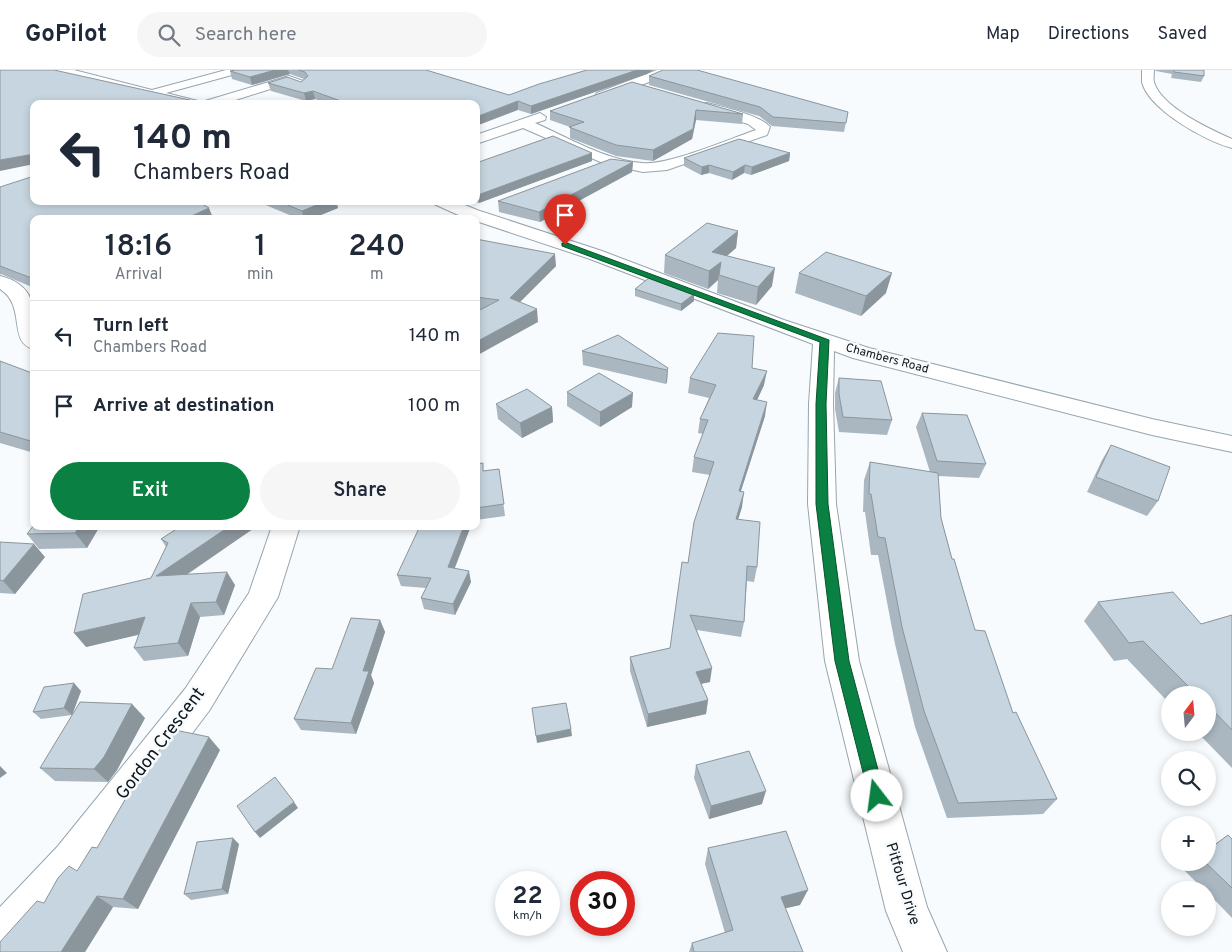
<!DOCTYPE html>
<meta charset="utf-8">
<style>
body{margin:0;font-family:Overpass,sans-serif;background:#f6f6f7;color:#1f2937;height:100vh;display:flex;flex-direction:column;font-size:19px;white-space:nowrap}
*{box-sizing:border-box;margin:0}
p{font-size:16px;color:#747a83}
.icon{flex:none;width:28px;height:28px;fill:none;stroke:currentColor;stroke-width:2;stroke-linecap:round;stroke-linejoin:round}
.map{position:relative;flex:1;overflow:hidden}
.panel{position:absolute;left:30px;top:145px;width:450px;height:315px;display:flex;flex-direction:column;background:#fff;border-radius:10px;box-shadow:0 2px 8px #0003}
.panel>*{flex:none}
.banner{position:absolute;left:30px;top:30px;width:450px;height:105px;border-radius:10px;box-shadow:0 2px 8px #0003;background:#fff;color:#1f2937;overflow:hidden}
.needle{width:32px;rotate:16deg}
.controls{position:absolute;left:1161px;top:616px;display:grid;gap:10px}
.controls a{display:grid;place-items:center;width:55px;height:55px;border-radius:50%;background:#fff;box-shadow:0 2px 8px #0003;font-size:25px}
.speed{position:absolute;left:495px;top:801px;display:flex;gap:10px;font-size:25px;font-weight:700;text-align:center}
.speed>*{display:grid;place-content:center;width:65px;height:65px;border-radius:50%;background:#fff;box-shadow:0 2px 8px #0003;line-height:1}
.speed small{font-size:12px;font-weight:400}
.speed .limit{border:8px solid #d22;background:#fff;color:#111}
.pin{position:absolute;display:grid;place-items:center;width:42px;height:42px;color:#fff;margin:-51px -21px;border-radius:50% 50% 50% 0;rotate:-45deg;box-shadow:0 0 5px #0007}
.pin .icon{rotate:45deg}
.me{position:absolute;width:55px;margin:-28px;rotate:345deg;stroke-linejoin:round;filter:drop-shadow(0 0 4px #0008)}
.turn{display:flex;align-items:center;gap:18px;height:105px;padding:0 20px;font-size:22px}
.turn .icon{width:65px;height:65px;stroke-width:2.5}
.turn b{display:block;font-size:35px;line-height:42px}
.eta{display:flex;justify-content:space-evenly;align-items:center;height:85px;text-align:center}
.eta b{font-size:30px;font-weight:600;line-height:35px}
.cta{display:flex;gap:10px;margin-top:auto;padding:10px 20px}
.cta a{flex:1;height:58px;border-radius:30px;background:#0b8043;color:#fff;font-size:20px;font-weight:600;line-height:58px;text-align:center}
.cta a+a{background:#f6f6f7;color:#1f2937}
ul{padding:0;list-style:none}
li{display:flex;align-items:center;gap:15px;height:70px;padding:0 20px;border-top:1px solid #e0e1e3}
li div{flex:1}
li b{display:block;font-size:19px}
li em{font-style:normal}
header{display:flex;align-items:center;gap:30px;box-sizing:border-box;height:70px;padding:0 25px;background:#fff;border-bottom:1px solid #e0e1e3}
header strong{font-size:24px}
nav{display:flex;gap:28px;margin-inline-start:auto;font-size:18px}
.search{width:350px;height:45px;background:#f6f6f7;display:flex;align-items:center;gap:12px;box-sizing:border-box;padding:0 18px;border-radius:28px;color:#747a83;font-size:19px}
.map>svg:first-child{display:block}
</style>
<header>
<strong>GoPilot</strong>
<div class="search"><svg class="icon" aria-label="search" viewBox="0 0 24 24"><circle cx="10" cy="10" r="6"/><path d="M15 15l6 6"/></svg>Search here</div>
<nav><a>Map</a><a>Directions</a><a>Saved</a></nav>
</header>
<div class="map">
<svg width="1232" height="882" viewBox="0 0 1232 882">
<rect width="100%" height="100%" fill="#f7fbfd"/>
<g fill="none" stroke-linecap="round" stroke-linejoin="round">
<defs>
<path id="minor" d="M55 0H74L152 20 226 0H245L243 2 166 23 198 31 200 34H178L57 2Z
M657 0H669L667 5 605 29H597L595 26 597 23Z
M1142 0H1154C1154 4 1153 8 1154 12 1161 37 1210 59 1232 69V78C1207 72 1148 39 1142 12 1142 8 1142 4 1142 0Z
M289 6 306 12 308 14 302 18 289 13 223 34H203L205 31Z
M707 33C723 37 760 45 770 57L767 65 667 100 643 102 605 94 523 58 476 74V65L540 43 546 47 545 50 535 53C569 68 605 90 642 93 667 96 729 69 756 60L748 54 703 40 701 37 703 34Z
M432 131H455L477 140 602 181 784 250 869 278 1152 349 1232 366V382L1152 365 853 288 834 281 833 334 836 434 859 591 927 837 947 882H903L886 841 825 591 808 434 809 334 813 274 590 189 476 151V149L465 148 434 134Z
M0 206C41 216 34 247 34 279 7 273 27 236 0 219Z
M272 456H300L278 527 209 641 86 804 17 882H0V837L58 776 185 619 249 523Z"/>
</defs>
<use href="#minor" stroke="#96a5af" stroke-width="2"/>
<use href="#minor" fill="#fff" fill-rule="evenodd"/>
</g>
<path fill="#aab7c0" d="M236 0H426L509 25 587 0H653L647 4 531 44 518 40 476 34H328L315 29 306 31 271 21 268 13 301 12 304 9 290 4 252 15 232 9 230 1Z
M1155 0H1204V6L1201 12 1171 8 1172 4 1156 1Z
M649 6 848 42 844 62 772 56 759 46 649 15Z
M632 12 743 44 742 54 696 50 692 69 653 91 616 86 570 68V57L550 50V41Z
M790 83 789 91 751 105 744 103 732 110 709 103 701 105 684 96V88Z
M592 91 479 133 474 131H476V93Z
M633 92 632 102 540 152 499 142 498 131Z
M0 117 213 148 34 149V218L1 204 0 205Z
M256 131H336L338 138 311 149H299Z
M738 161 736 178 727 186 772 216 756 235 717 223 718 210 708 219 664 203 665 185Z
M476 169 556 196 520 232 538 252 476 240Z
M799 203 886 223 861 246 795 223Z
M635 219 694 231 681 241 635 226Z
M582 281 668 298 667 312 666 314 583 295Z
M0 291 32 303 34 302V383L0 373Z
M752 298 764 315 757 330 765 346 741 421 742 437 738 449 757 497 754 512 747 511 744 552 741 567 697 560 710 612 701 614 708 630 706 644 647 657 630 601V587L670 578 688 493 710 405 692 402 694 387 703 364 698 363 700 349 709 328 688 323 690 308Z
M839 308 892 350 887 365 839 362 835 339V323Z
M567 322 632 337 600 357 567 336Z
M496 334 552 337 553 352 522 368 498 349Z
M922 343 986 394 979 408 938 406 941 448 952 489 975 560 1013 643 1057 729 1043 744 947 748 915 657 895 574 878 485H871L865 442H863L864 410 870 392 930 402 916 357Z
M1111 375 1158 431 1147 446 1087 422 1102 390Z
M476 394 484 401 499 399 505 446 476 450Z
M100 456 87 478 39 479 27 464Z
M181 456H257L188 504 235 515 224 545 200 547 188 586 144 591 134 578 139 564 86 577 151 508 166 477 161 469Z
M0 472 45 487 15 524 0 523Z
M455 498 471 512 455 545 424 539 421 528 426 518 401 516 397 505Z
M1098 532 1201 554 1232 545V698L1197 662H1208V625H1170V634L1127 589 1114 591 1084 551Z
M380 550 385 562 371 605 374 613 356 664 301 660 294 649 332 599Z
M81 621 72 645 41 649 33 642Z
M145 648 117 700 108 712 55 711 40 698Z
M220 680 138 839 113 837 85 882H0L44 833 77 801 97 778Z
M696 695 762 734 709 749 694 708Z
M1228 765 1232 769V848L1208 823V820H1204L1182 798 1189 792H1208V779Z
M239 774 228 824 191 830 184 824Z
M708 778 800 835 785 838 803 882 725 863 705 794Z
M692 873 694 882H689Z"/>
<path fill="#8b959c" d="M275 0H288L290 4 252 15 250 7Z
M637 0H653L647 4 531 44V36Z
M313 21 315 29 306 31 304 23Z
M518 31V40L476 56V47Z
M696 40V50L692 69 653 91V80Z
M592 83V91L479 133 478 125Z
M790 83 789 91 751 105 752 97Z
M34 84V94L0 101V90Z
M633 92 632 102 540 152 539 142Z
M709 95V103L701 105 702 97Z
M745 95 744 103 732 110 733 102Z
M326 131H336L338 138 311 149H304L302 141Z
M209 138 213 148 212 149H185Z
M738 161 736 178 710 200 712 182Z
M555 184 556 196 511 241 510 228Z
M721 192 718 210 708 219 709 201Z
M775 198 772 216 756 235 758 217Z
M892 203 886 223 861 246 866 226Z
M694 224V231L681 241V234Z
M537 239 538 252 476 286V272Z
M668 298 667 312 666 314 667 300Z
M767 301 764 315 751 343 753 329Z
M476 317 480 354 476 357Z
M633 323 632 337 600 357V342Z
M767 332 765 346 736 436 739 421Z
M552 337 553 352 522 368 520 353Z
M744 422 742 437 734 463 736 449Z
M80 456H100L87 478 75 463Z
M230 456H257L165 519 156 506Z
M464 456H471L451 508 448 497Z
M34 474 45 487 15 524 3 511Z
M469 501 471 512 455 545 453 534Z
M227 502 235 515 224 545 216 532Z
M191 533 200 547 188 586 178 573Z
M145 547 155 561 86 577 74 563Z
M380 550 385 562 371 605 374 613 356 664 351 653 363 601Z
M712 598 710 612 694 615 696 602Z
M74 613 81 621 72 645 64 638Z
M708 630 706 644 647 657 648 644Z
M132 634 145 648 117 700 108 712 94 699Z
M571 659 572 666 537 673 536 666Z
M209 667 220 680 138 839 123 829Z
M0 696 7 703 0 708Z
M766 721 762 734 709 749 711 736Z
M294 732 298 738 260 768 255 762Z
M233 768 239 774 228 824 222 819Z
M808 820 800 835 774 841 781 827Z
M97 826 113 837 85 882H61Z"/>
<path fill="#c6d5df" stroke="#8b959c" d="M0 0H54L208 34H34V84L0 90Z
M236 0H275L250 7 230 1Z
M298 0H426L509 25 539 14 587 0H637L531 36 518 31 476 47V34H349L313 21 304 23 268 13 287 7 301 12 308 6 305 2Z
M663 0H697L848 42 846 53 773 47 760 37 649 6Z
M1174 0H1204V6L1174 2Z
M632 12 743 44 696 40 693 59 653 80 616 75 569 57 584 52 550 41Z
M553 66 592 83 478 125H476V93Z
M739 69 790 83 752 97 745 95 733 102 709 95 702 97 684 88Z
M611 89 633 92 539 142 498 131Z
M34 106V131H197L209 138 185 149H34V209L0 196V117Z
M278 131H326L302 141Z
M707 153 738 161 712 182 775 198 758 217 719 205 721 192 709 201 665 185Z
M476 169 555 184 510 228 537 239 476 272V242L499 230 476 227Z
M826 182 892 203 866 226 799 203Z
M650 207 694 224 681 234 635 219Z
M718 263 754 266 752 298 767 301 753 329 767 332 739 421 744 422 736 449 760 452 757 497 747 496 744 552 690 545 712 598 696 602 708 630 648 644 630 587 670 578 682 492 688 493 694 452 714 392 694 387 708 350 700 349 716 315 690 308Z
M618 265 668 298 667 300 582 281Z
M0 291 32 303 34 302V372L0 362Z
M599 303 633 323 600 342 567 322Z
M839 308 881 311 892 350 843 347 839 324Z
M527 319 552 337 520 353 496 334Z
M476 321 478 340 476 342Z
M922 343 967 345 986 394 937 391Z
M1111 375 1170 397 1158 431 1096 407Z
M870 392 938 403 941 448 952 489H954L975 560 985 561 1013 643 1016 642 1057 729 958 733 924 641 902 557 885 468 878 467 871 424H869Z
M483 393V401L499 399 504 434 476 438V394Z
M34 455V456H80L75 463 27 464Z
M181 456H230L156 506 227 502 216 532 191 533 178 573 134 578 145 547 74 563 83 524 151 508 168 473 161 469Z
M420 456H464L448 497 469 501 453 534 421 528 431 508 397 505Z
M0 472 34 474 3 511 0 510Z
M1173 522 1201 554 1232 545V660L1208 635V625H1197L1143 571 1129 573 1098 532Z
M351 548 380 550 363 601H369L351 653 294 649 316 598 332 599Z
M74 613 64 638 33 642 44 617Z
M80 632 132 634 104 687 94 699 40 698Z
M566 633 571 659 536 666 532 638Z
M175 660 209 667 123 829 97 826 61 882H0V872L37 831 44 833 58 808 69 796 77 801 92 777 97 778 137 709Z
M749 681 766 721 711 736 696 695Z
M275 707 294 732 255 762 237 736Z
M786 761 808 820 781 827 803 882H694L692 873 733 860 708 778Z
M1228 765 1232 769V818L1205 792H1208V780Z
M233 768 222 819 184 824 197 772Z"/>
<path fill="#0b8043" stroke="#07532c" d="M562 173H567L829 270 826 334 828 434 849 591 885 726 883 731 877 733 871 731 869 726 835 591 816 434V334L820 272 562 176Z"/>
<g text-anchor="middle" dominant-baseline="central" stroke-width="5" stroke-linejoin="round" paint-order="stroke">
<g font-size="12" fill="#0f1518" stroke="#f7fbfd">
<text transform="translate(887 289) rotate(15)">Chambers Road</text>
</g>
<g font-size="15" fill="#0f1518" stroke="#f7fbfd">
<text transform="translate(902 814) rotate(73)">Pitfour Drive</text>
</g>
<g font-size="18" fill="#0f1518" stroke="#f7fbfd">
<text transform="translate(161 674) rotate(-53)">Gordon Crescent</text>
</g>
</g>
</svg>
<div class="controls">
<a><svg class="needle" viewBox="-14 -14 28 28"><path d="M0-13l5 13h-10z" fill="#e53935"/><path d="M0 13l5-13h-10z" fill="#747a83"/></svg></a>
<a><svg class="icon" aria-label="search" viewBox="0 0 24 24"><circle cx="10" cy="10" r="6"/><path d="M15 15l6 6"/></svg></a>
<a>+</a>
<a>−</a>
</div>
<div class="speed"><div>22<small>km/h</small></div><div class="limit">30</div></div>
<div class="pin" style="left:565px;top:175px;background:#d93025"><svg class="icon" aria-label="arrive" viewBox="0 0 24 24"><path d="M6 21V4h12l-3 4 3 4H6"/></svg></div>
<svg class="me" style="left:877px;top:726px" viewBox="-20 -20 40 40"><circle r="19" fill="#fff"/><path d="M0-13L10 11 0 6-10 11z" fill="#0b8043"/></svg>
<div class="banner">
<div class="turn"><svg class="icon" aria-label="left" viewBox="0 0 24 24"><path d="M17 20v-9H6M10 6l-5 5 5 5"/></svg><div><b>140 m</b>Chambers Road</div></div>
</div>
<section class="panel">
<div class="eta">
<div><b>18:16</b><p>Arrival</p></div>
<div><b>1</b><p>min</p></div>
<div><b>240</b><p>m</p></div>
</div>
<ul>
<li><svg class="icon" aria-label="left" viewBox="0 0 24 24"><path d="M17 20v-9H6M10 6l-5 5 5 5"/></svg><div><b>Turn left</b><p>Chambers Road</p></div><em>140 m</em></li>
<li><svg class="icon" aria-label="arrive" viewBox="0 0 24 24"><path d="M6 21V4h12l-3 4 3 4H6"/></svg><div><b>Arrive at destination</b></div><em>100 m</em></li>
</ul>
<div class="cta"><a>Exit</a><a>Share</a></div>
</section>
</div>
